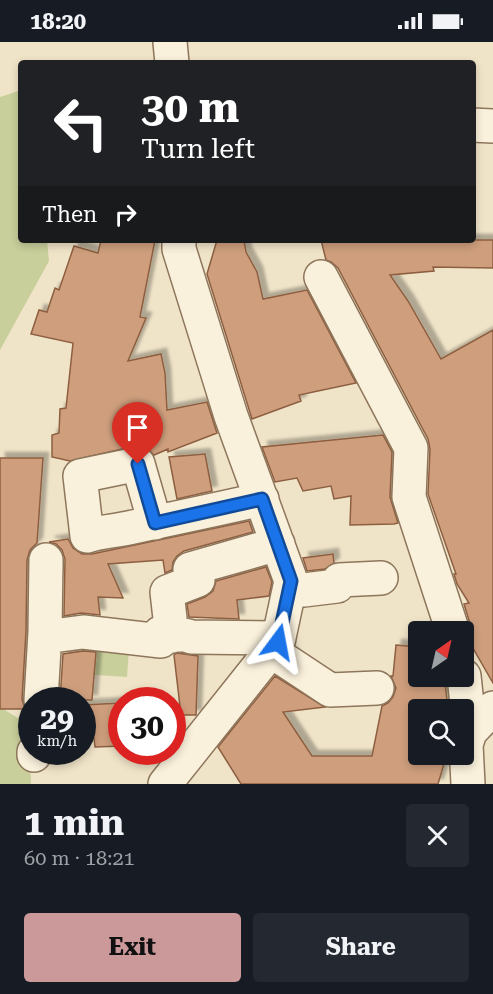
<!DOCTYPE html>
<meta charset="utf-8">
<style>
body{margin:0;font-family:"Roboto Serif",serif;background:#242831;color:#f1f3f6;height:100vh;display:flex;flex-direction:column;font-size:22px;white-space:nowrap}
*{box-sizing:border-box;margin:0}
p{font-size:20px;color:#9ea1a6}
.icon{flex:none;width:33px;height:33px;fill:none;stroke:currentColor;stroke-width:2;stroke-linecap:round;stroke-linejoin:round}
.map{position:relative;height:742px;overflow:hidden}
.sheet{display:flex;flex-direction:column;background:#171b24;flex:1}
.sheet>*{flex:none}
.hud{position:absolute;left:18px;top:18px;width:458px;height:183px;border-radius:6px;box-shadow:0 3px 9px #0003;background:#202124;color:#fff;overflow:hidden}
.needle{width:39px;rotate:34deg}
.tools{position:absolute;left:408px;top:579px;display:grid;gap:12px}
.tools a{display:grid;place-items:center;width:66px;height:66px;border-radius:6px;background:#171b24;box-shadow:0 3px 9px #0003;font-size:30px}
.speed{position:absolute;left:18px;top:645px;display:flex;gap:12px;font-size:30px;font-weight:700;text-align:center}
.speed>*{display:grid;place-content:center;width:78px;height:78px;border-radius:50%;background:#171b24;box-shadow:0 3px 9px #0003;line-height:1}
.speed small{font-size:15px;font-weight:400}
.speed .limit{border:9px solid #d22;background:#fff;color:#111}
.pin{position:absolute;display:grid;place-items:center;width:51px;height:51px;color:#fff;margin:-62px -26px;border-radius:50% 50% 50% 0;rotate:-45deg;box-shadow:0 0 6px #0007}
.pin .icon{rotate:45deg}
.me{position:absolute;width:66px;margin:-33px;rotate:13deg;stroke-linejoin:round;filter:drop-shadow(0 0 4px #0008)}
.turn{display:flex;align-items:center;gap:21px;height:126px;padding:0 24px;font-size:27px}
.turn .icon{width:78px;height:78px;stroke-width:2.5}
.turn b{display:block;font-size:42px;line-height:51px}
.then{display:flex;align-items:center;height:57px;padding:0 24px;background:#0003;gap:12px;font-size:22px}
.round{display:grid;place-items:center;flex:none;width:63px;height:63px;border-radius:6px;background:#242831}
.summary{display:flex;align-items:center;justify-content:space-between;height:102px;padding:0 24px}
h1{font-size:36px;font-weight:700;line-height:45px}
.cta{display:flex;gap:12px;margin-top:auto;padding:12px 24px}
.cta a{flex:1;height:69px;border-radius:6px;background:#cc999b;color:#111;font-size:24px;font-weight:700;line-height:69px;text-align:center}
.cta a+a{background:#242831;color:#f1f3f6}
.status{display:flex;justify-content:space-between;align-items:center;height:42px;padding:0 30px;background:#171b24;direction:ltr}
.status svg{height:16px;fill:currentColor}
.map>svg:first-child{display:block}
</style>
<div class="status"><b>18:20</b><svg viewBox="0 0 49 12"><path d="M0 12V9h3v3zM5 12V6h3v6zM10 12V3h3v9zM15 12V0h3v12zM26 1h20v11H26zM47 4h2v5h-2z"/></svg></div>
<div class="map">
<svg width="493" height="742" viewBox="0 0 493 742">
<defs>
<filter id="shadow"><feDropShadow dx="5.5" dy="-5.5" stdDeviation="1.5" flood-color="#0004"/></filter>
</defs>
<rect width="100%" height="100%" fill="#f0e4c8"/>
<path fill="#c9cf9b" d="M21 48V198H47L49 219 0 308V55Z
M83 590 130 592 127 635 81 632Z
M0 665 29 683 31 742H0Z"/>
<path fill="#cf9f7d" stroke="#8d5f41" stroke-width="1.5" filter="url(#shadow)" d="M101 198H155L140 275 146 276 128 319 161 312 165 331 167 368 207 360 217 391 168 410V407L154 413 144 404H135L70 419 52 415V393L59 391 60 367 66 366 73 301 31 292 39 268 47 270 55 246 59 248 74 204 98 211Z
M217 198H244L246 210 257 230 263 257 307 248 356 341 299 353 301 359 252 377 207 232Z
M321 198H493V226L433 225 434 229 390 233 408 259 441 317 493 288V641L470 601 471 585 464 562 469 561 457 542 454 532H456L428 452 430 407 428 397 338 226 331 220 326 218Z
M383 393 392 410 390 455 398 481 394 482 350 483 351 454 334 457 331 444 303 449 297 436 275 440 262 405Z
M205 412 212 449 177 457 169 415Z
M0 416H43L37 501 30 508 27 518 26 589 22 657 25 667H0Z
M249 479 253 490 184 509 177 514 173 520 172 528 165 531 163 518 108 522 123 556 98 555 100 573 81 571 64 574 65 517 62 508 56 502 49 500 68 497 73 506 82 512H92Z
M333 512 334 521 325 527 307 529 303 516Z
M266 525 272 540 269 554 237 558 239 577 189 575 187 562 205 555 213 549 216 539Z
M396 603 418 605V634H444L448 666 427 660V668H418V712H438L446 715 438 742H241L218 705 275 634 325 665 283 670 312 714H372L382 664 388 661 393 655 396 646 391 634H393Z
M83 609 96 610 92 658H60L63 612Z
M177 611 198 614 196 673H181L174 613Z
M122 661V704L95 705 94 696 82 695V663Z"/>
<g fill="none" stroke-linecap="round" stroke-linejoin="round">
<defs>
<path id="minor" d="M170 0 172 21
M472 83 493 84
M321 235 411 406 409 455 453 590
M155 481 138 422 80 434 87 494C102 489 118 489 133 485 176 476 219 467 262 457
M290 547 304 548 337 544 339 538 381 536
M172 594 167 550 198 538 190 527 278 502
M45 595 83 590 161 599 160 591C171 594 182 591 191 595L279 596
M271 609 330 648 377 646
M464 634 470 690 466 703 468 742
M41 658 45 590 46 518V527
M470 690 493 666
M34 713V710
M165 742 278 600 291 539 231 374 179 207V198"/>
</defs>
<use href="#minor" stroke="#8d765c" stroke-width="36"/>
<use href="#minor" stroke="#faf1dc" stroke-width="33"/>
</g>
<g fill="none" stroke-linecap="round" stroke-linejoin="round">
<defs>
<path id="route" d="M138 422 155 481 262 457 291 539 278 600"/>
</defs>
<use href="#route" stroke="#114b97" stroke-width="15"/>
<use href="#route" stroke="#1a73e8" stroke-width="10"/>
</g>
</svg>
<div class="tools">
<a><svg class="needle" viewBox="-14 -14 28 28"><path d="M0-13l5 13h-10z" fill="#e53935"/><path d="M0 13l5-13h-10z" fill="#9ea1a6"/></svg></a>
<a><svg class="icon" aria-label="search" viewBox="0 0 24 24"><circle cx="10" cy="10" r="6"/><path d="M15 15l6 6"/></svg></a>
</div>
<div class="speed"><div>29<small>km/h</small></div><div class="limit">30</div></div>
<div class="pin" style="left:138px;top:422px;background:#d93025"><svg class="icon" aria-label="arrive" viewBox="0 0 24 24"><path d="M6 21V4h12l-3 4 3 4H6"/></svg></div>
<svg class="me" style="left:278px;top:600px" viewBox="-20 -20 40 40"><path d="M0-17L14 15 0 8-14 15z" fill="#1a73e8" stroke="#fff" stroke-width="4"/></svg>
<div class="hud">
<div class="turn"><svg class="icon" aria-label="left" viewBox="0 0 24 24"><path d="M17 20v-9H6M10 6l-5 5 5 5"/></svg><div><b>30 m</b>Turn left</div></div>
<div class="then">Then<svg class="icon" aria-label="right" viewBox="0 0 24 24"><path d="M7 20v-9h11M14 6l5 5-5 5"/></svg></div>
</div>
</div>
<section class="sheet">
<div class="summary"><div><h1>1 min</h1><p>60 m · 18:21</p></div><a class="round"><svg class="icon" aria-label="close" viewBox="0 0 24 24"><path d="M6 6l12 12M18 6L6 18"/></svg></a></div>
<div class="cta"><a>Exit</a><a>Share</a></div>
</section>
